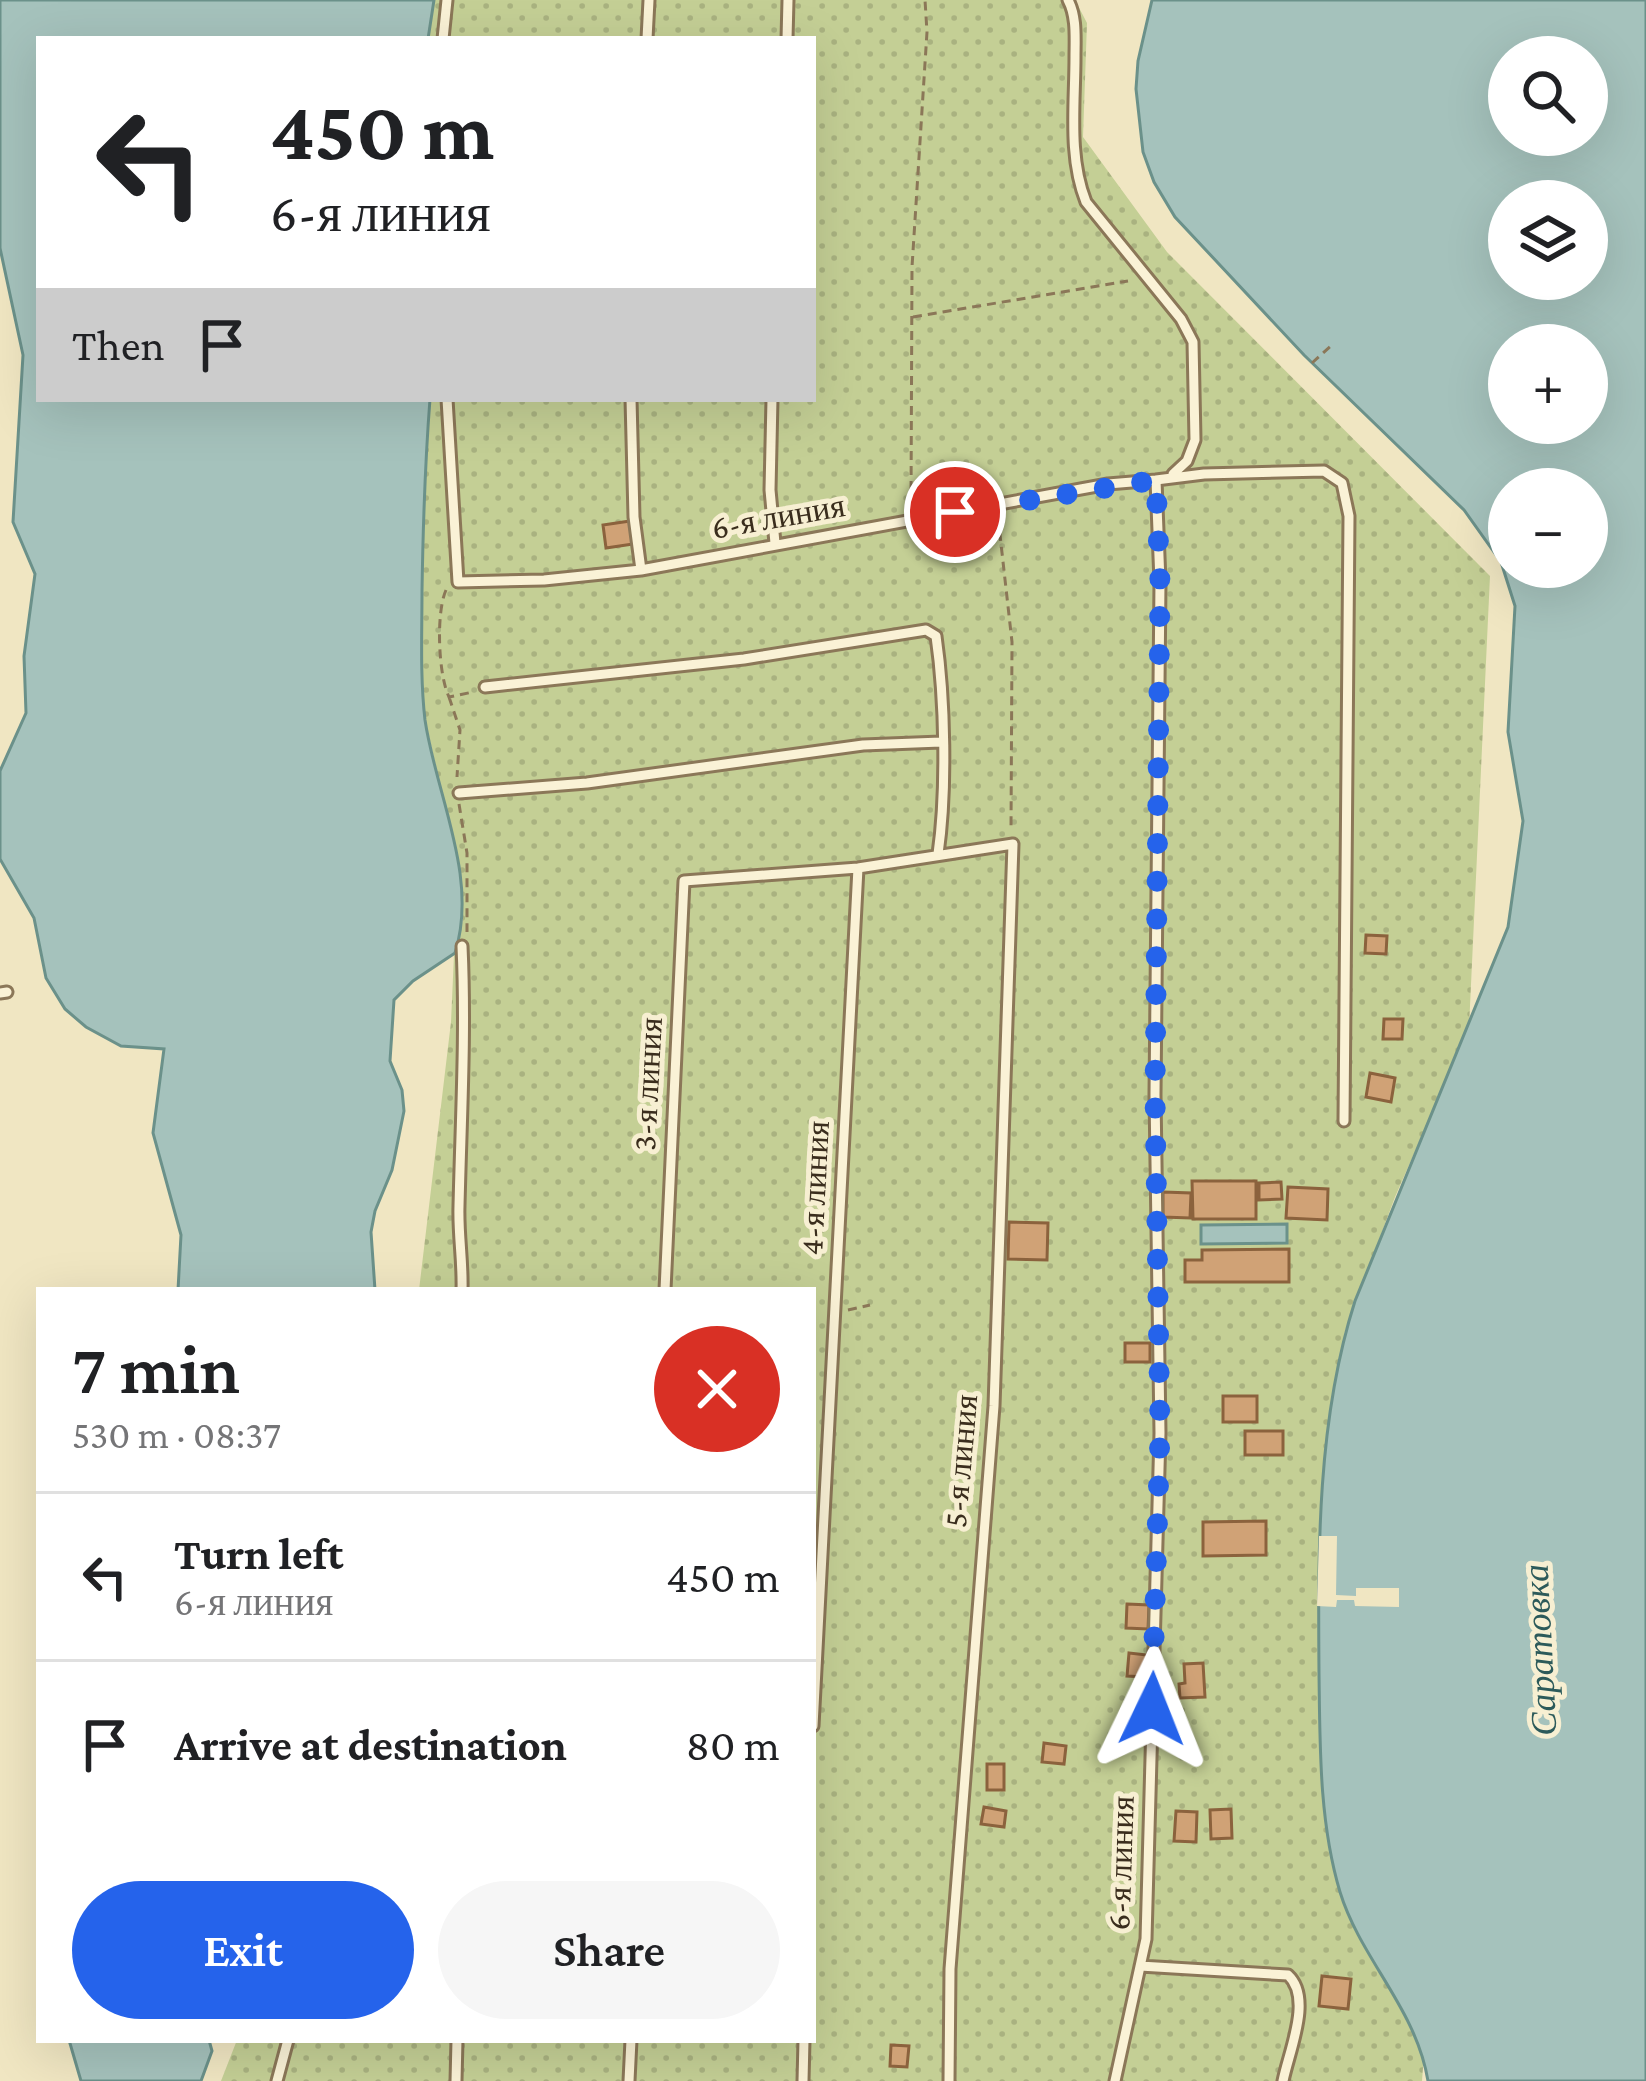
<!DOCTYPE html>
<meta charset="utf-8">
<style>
body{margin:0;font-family:"Crimson Pro",serif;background:#f6f6f6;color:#202124;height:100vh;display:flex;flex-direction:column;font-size:45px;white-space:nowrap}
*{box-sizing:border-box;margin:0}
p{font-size:39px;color:#757577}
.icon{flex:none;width:66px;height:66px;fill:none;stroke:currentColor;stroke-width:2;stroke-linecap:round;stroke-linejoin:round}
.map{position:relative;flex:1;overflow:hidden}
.details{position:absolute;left:36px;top:1287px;width:780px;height:756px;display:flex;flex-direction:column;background:#fff;border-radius:0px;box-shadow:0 12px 48px #0002}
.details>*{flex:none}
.top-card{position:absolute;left:36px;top:36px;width:780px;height:366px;border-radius:0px;box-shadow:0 12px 48px #0002;background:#fff;color:#202124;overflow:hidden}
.buttons{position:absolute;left:1488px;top:36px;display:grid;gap:24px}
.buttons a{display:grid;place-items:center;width:120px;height:120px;border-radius:50%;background:#fff;box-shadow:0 12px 48px #0002;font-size:60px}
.pin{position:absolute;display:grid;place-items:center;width:102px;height:102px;color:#fff;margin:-51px;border:6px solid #fff;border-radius:50%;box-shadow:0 3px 12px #0007}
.me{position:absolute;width:132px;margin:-66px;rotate:2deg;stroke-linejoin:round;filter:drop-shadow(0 0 9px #0008)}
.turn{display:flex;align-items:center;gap:42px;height:252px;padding:0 36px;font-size:54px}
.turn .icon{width:156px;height:156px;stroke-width:2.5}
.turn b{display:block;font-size:84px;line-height:102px}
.then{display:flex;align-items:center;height:114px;padding:0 36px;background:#0003;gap:24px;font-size:45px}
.round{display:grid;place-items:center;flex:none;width:126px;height:126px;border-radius:63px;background:#f6f6f6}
.summary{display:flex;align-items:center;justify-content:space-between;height:204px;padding:0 36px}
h1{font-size:72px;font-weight:600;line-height:90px}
.button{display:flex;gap:24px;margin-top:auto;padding:24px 36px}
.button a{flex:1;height:138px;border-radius:72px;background:#2563eb;color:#fff;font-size:48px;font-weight:600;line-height:138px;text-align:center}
.button a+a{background:#f6f6f6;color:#202124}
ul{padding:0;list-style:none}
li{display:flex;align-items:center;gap:36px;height:168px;padding:0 36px;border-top:3px solid #e0e0e0}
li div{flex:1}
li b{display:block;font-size:45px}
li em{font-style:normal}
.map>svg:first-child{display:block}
</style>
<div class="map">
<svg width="1646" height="2081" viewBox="0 0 1646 2081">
<defs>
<pattern id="grass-dots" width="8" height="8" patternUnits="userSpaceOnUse" patternTransform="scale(3)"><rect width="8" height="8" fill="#c4cf95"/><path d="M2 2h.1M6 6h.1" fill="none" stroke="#a9b280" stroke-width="1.8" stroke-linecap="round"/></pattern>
</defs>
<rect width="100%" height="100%" fill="#f0e6c2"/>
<path fill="url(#grass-dots)" d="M434 0H1075L1087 23 1083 137 1167 252 1490 576 1469 1028 1395 1197 1345 1331 1328 1434 1319 1536 1322 1784 1336 1874 1411 2023 1424 2055 1422 2081H221L237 2040H813V1290H419L451 1022 454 955 463 919 458 863 425 719 421 662 423 489 430 399H813V39H428Z"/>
<path fill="#a5c2bc" stroke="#6b918a" stroke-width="3" fill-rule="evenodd" d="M0 0H434L428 39H39V399H430C425 463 423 527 422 591 422 634 420 677 425 720 436 795 479 877 455 953L413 981 394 1000 390 1061 402 1090 404 1111 392 1170 375 1211 371 1232 375 1290H178L181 1235 153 1133 164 1049 121 1046 86 1027 65 1009 46 978 34 918 0 859V771L26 713 24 656 35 574 13 522 23 355 0 248Z
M1152 0H1646V2081H1428C1416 2008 1361 1960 1340 1892 1319 1822 1320 1745 1319 1673 1318 1549 1317 1420 1355 1301L1508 927 1523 821 1508 732 1515 606 1501 562 1464 510 1304 355 1175 217 1154 182 1143 152 1136 89 1138 61ZM1509 57H1587V135H1509ZM1509 201H1587V279H1509ZM1509 345H1587V423H1509ZM1509 489H1587V567H1509Z
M1287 1224V1243L1201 1244V1225Z
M69 2040H209L212 2051 201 2081H81Z"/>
<path fill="#f0e6c2" d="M1319 1536H1337L1336 1595 1356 1596V1588H1399V1607L1355 1606 1354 1600H1337L1336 1607 1317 1606Z"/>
<path fill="#d0a276" stroke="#8b623d" stroke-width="3" d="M630 521 633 544 606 548 603 525Z
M1366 935 1387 936 1386 954 1365 953Z
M1384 1019H1403L1402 1039H1383Z
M1370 1073 1395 1078 1391 1102 1366 1097Z
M1192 1181H1256V1219H1193Z
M1281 1182 1282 1199 1259 1200V1183Z
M1288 1187 1328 1189 1327 1220 1286 1218Z
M1163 1192 1191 1193 1190 1218 1163 1217Z
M1009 1222 1048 1223 1047 1260 1008 1259Z
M1289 1249V1282H1185V1260H1202V1250Z
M1125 1343H1150V1362H1125Z
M1223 1396H1257V1422H1223Z
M1245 1431H1283V1455H1245Z
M1266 1521V1555L1203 1556V1522Z
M1127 1604 1149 1605 1148 1629 1126 1628Z
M1129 1653 1147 1655 1146 1677 1127 1676Z
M1203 1663 1205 1697 1180 1698 1179 1684 1185 1683 1184 1664Z
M1044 1743 1066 1746 1064 1764 1042 1762Z
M987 1764H1004V1790H987Z
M984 1807 1006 1811 1004 1827 981 1824Z
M1231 1809 1232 1838 1211 1839 1210 1810Z
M1176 1811 1197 1812 1196 1842 1174 1841Z
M1322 1976 1351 1979 1348 2009 1319 2006Z
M891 2045 909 2046 907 2067 890 2066Z"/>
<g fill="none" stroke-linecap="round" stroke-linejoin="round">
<defs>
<path id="service" d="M1068 0C1077 17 1075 38 1075 57 1075 105 1068 157 1086 202L1181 319 1193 342 1195 440 1187 461 1173 474
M443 39 447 0
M647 39 649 0
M787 39 788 0
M447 399 458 582 544 580 641 570 1108 484 1156 480 1160 582 1155 1095 1160 1433 1146 1939 1115 2081
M631 399 634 517 641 570
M772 399 770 490 775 543
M1156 480 1204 474 1324 471 1342 483 1349 516 1344 1121
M485 687 744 659 926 630 936 636C945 699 947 791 938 854
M459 793 587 783 863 745 941 742
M462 946C466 1033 461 1119 459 1206 458 1234 463 1262 462 1290
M0 993 7 992
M665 1290 684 881 858 868 1013 844 994 1406 950 1969 949 2081
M813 1726 858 868
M1140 1966 1288 1975C1313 1998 1289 2051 1283 2081
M277 2081 288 2040
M456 2081 457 2040
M629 2081 631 2040
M803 2081 804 2040"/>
</defs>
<use href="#service" stroke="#8b7758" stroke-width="15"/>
<path stroke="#8b7758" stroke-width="3" stroke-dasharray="9 6" stroke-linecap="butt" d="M913 317 1128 281
M1312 363 1332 345
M911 505 912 267 927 32 925 0
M998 517 1012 642 1011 830
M446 590C436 612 438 674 449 697L473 692
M449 697 460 730 457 777
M459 804 467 853V932
M848 1310 870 1305"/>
<use href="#service" stroke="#faf2d6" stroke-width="9"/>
</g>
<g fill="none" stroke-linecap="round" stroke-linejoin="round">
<path stroke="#2563eb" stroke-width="21" stroke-dasharray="0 37.8" d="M955 512 1156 480 1160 582 1155 1095 1160 1433 1152 1709"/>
</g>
<g text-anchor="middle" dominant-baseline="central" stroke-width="10" stroke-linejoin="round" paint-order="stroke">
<g font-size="33" fill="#3a2d1d" stroke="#f7efd2">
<text transform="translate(778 516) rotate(-10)">6-я линия</text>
<text transform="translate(647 1084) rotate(-87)">3-я линия</text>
<text transform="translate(814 1188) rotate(-87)">4-я линия</text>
<text transform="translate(960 1461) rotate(-85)">5-я линия</text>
<text transform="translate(1120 1863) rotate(-88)">6-я линия</text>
</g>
<g font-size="36" font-style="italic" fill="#2c5a5a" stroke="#f7efd2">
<text transform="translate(1540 1650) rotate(-93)">Саратовка</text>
</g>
</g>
</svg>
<div class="buttons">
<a><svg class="icon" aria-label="search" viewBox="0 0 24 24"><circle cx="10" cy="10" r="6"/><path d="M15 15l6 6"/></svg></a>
<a><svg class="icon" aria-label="layers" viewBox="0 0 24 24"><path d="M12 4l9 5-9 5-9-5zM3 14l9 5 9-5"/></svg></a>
<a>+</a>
<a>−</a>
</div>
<div class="pin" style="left:955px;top:512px;background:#d93025"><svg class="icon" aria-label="arrive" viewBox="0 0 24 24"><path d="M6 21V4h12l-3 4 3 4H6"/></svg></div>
<svg class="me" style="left:1152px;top:1709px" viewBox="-20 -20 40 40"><path d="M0-17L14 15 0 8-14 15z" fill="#2563eb" stroke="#fff" stroke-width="4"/></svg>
<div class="top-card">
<div class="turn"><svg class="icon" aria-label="left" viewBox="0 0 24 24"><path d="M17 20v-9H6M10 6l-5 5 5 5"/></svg><div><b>450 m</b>6-я линия</div></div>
<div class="then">Then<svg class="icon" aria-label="arrive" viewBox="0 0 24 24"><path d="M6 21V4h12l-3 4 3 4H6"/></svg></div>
</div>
<section class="details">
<div class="summary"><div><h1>7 min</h1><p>530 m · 08:37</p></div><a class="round" style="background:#d93025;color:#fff"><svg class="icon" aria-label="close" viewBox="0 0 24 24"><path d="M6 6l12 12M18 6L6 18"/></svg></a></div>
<ul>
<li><svg class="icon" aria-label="left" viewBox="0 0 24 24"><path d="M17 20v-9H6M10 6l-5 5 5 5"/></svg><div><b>Turn left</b><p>6-я линия</p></div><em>450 m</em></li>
<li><svg class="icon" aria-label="arrive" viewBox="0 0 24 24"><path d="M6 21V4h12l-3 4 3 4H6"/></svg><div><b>Arrive at destination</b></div><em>80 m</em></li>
</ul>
<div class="button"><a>Exit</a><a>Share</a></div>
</section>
</div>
